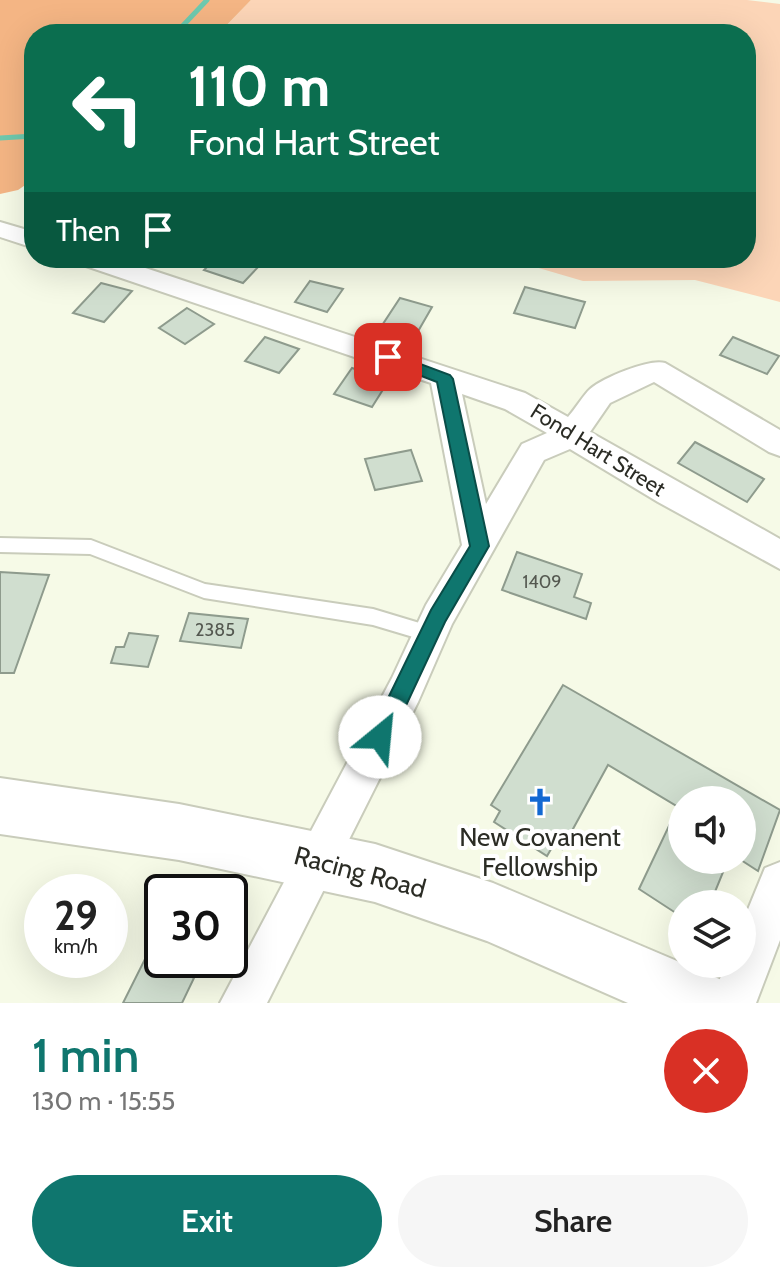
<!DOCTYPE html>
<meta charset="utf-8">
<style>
body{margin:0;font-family:Cabin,sans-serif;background:#f6f6f6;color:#222;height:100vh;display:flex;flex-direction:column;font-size:30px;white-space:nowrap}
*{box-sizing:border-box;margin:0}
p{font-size:26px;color:#767676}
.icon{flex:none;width:44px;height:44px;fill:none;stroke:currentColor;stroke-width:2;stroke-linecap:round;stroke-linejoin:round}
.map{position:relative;height:1003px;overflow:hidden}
.drawer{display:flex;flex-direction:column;background:#fff;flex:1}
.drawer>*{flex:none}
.top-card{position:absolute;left:24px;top:24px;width:732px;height:244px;border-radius:32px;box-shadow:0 8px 32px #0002;background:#0b6e4f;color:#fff;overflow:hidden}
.controls{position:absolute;left:668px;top:786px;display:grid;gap:16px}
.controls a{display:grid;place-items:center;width:88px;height:88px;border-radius:50%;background:#fff;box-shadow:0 8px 32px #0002;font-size:40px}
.speed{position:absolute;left:24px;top:874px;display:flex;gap:16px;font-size:40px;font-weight:700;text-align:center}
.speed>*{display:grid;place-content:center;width:104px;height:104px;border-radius:50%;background:#fff;box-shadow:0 8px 32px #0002;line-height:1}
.speed small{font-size:20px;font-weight:400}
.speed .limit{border:4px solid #111;border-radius:12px;background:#fff;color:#111}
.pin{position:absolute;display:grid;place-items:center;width:68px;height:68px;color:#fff;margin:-34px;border-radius:16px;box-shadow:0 4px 12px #0006}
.me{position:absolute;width:88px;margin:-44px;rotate:28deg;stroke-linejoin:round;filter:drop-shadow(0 0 6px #0008)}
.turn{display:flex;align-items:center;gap:28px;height:168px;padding:0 32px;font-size:36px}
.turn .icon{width:104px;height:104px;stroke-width:2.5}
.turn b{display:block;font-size:56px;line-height:68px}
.then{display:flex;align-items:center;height:76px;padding:0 32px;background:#0003;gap:16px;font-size:30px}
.round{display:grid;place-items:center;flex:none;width:84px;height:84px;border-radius:42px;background:#f6f6f6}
.overview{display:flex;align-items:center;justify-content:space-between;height:136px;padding:0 32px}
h1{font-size:48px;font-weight:600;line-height:60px;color:#0f766e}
.action{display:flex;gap:16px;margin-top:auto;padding:16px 32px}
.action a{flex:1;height:92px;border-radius:48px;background:#0f766e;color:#fff;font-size:32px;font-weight:600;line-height:92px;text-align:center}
.action a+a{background:#f6f6f6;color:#222}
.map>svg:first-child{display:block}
</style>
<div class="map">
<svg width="780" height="1003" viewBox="0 0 780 1003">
<rect width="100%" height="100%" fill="#f6fae7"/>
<path fill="#fcd5b7" d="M251 0H747L780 4V302L695 280 583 281 505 258H746V34H218Z"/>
<path fill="#f4b584" d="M0 0H251L218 34H34V179L18 190 0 194Z"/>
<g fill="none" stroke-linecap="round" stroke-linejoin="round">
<path stroke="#6dc9ae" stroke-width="5" d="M175 34 207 0
M0 138 34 136"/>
</g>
<path fill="#d0decf" stroke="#8e9b8d" stroke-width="2" d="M216 258H238L260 265 243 283 204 270Z
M310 281 343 289 327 312 295 302Z
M101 283 132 291 104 322 73 313Z
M525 287 585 302 575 328 514 313Z
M400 298 432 307 413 340 379 330Z
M187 308 214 324 185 344 159 328Z
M265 337 299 349 279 373 245 361Z
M733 337 779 356 767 374 720 355Z
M352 368 389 380 372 407 334 394Z
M695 442 764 479 747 502 678 463Z
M411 450 422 481 375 490 365 459Z
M517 552 582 574 574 597 591 603 586 619 502 590Z
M0 572 49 575 14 673H0Z
M189 613 248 619 241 648 180 641Z
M129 633 158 636 148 667 111 663 116 647H124Z
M563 685 780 810 758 871 741 860 742 800H682V860H728L710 904H682V917L639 889 678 807 608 765 562 849 554 844 547 856 494 822 500 811 491 805Z
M147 955 194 978 182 1003H123Z"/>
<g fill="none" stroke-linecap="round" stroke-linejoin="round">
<defs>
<path id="lane" d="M0 538 91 540 205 584 373 609 436 628 439 634 436 640 430 642 373 625 204 598 90 554 0 552Z"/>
<path id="street" d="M0 222 34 232V248L0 237Z
M76 258H115L525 393 568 417C575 409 581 399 588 391 599 379 650 358 665 363L780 430V456L769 452 654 382 610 403 590 432 780 539V569L658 502 570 449 544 460 452 624 418 702 267 1003H220L392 678 426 605 462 545 431 383 80 264ZM462 394 505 409 547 433 522 444 486 504Z
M780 862V940L756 1003H710L726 964H742V924L765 868Z"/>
<path id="secondary" d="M0 778 179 804 375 844 493 883 724 981 734 1003H628L487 941 375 902 179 860 0 834Z"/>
</defs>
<use href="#lane" stroke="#c9ccbb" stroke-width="4"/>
<use href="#street" stroke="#c9ccbb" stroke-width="4"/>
<use href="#secondary" stroke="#c9ccbb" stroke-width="4"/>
<use href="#lane" fill="#fff" fill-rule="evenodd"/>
<use href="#street" fill="#fff" fill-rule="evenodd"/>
<use href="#secondary" fill="#fff" fill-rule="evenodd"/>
</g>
<path fill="#0f766e" stroke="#0a4d48" stroke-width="2" d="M388 352 450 375 453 379 489 546 445 622 388 744 380 747 373 744 369 737 373 729 431 610 470 546 437 382 383 361V353Z"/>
<defs>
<symbol id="church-bare" viewBox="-9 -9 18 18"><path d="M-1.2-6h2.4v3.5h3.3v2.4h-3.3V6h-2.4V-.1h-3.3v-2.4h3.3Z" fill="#1269d2" stroke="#fff" stroke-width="2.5" paint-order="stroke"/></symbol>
</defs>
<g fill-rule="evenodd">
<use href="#church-bare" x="520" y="782" width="40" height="40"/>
</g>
<g text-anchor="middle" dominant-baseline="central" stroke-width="8" stroke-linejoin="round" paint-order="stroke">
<g font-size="18" fill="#545850">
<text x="542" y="582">1409</text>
<text x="215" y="630">2385</text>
</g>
<g font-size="22" fill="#2b2c25" stroke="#fff">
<text transform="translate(598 450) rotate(32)">Fond Hart Street</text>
</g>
<g font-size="26" fill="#2b2c25" stroke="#fff">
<text x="540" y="837">New Covanent<tspan x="540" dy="30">Fellowship</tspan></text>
</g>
<g font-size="26" fill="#2b2c25" stroke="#fff">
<text transform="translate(360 872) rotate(15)">Racing Road</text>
</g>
</g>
</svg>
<div class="controls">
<a><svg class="icon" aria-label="sound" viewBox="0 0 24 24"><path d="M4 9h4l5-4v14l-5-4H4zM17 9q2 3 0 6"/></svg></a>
<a><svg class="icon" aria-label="layers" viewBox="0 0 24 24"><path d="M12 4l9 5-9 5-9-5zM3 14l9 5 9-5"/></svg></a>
</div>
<div class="speed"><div>29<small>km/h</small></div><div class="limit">30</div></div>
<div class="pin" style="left:388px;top:357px;background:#d93025"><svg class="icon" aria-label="arrive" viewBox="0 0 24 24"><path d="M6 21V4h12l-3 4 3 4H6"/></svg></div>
<svg class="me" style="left:380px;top:737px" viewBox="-20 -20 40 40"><circle r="19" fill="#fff"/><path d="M0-13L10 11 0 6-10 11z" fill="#0f766e"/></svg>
<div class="top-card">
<div class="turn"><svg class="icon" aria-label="left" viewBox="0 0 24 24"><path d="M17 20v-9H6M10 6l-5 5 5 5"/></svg><div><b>110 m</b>Fond Hart Street</div></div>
<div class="then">Then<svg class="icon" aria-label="arrive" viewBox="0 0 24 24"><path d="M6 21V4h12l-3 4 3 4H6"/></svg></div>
</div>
</div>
<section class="drawer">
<div class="overview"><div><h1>1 min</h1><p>130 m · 15:55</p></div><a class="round" style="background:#d93025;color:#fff"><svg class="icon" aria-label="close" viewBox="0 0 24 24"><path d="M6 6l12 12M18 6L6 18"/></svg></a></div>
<div class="action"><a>Exit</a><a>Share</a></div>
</section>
